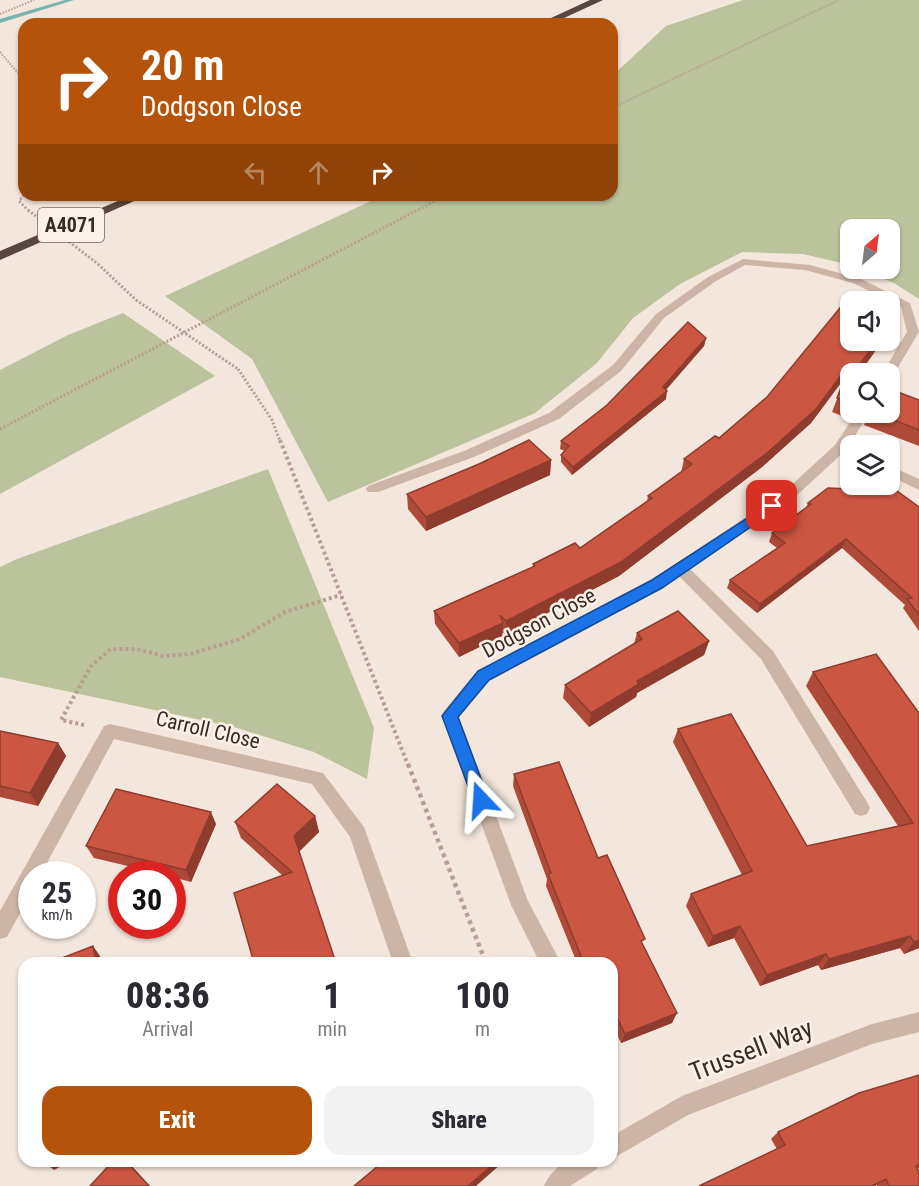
<!DOCTYPE html>
<style>
body{margin:0;font-family:"Roboto Condensed",sans-serif;background:#f2f2f3;color:#2b2b33;height:100vh;display:flex;flex-direction:column;font-size:22px;white-space:nowrap}
*{box-sizing:border-box;margin:0}
p{font-size:20px;color:#7c7c81}
.icon{flex:none;width:33px;height:33px;fill:none;stroke:currentColor;stroke-width:2;stroke-linecap:round;stroke-linejoin:round}
.map{position:relative;flex:1;overflow:hidden}
.panel{position:absolute;left:18px;top:957px;width:600px;height:210px;display:flex;flex-direction:column;background:#fff;border-radius:18px;box-shadow:0 2px 4px #0004}
.panel>*{flex:none}
.banner{position:absolute;left:18px;top:18px;width:600px;height:183px;border-radius:18px;box-shadow:0 2px 4px #0004;background:#b45309;color:#fff;overflow:hidden}
.needle{width:39px;rotate:28deg}
.tools{position:absolute;left:840px;top:219px;display:grid;gap:12px}
.tools a{display:grid;place-items:center;width:60px;height:60px;border-radius:12px;background:#fff;box-shadow:0 2px 4px #0004;font-size:30px}
.speed{position:absolute;left:18px;top:861px;display:flex;gap:12px;font-size:30px;font-weight:700;text-align:center}
.speed>*{display:grid;place-content:center;width:78px;height:78px;border-radius:50%;background:#fff;box-shadow:0 2px 4px #0004;line-height:1}
.speed small{font-size:15px;font-weight:400}
.speed .limit{border:9px solid #d22;background:#fff;color:#111}
.pin{position:absolute;display:grid;place-items:center;width:51px;height:51px;color:#fff;margin:-26px;border-radius:12px;box-shadow:0 3px 9px #0006}
.me{position:absolute;width:66px;margin:-33px;rotate:340deg;stroke-linejoin:round;filter:drop-shadow(0 0 4px #0008)}
.turn{display:flex;align-items:center;gap:21px;height:126px;padding:0 24px;font-size:27px}
.turn .icon{width:78px;height:78px;stroke-width:2.5}
.turn b{display:block;font-size:42px;line-height:51px}
.lanes{display:flex;align-items:center;height:57px;padding:0 24px;background:#0003;justify-content:center;gap:30px;direction:ltr}
.lanes .off{opacity:.35}
.eta{display:flex;justify-content:space-evenly;align-items:center;height:102px;text-align:center}
.eta b{font-size:36px;font-weight:800;line-height:42px}
.button{display:flex;gap:12px;margin-top:auto;padding:12px 24px}
.button a{flex:1;height:69px;border-radius:18px;background:#b45309;color:#fff;font-size:24px;font-weight:800;line-height:69px;text-align:center}
.button a+a{background:#f2f2f3;color:#2b2b33}
.map>svg:first-child{display:block}
</style>
<div class="map">
<svg width="919" height="1186" viewBox="0 0 919 1186">
<rect width="100%" height="100%" fill="#f3e6dc"/>
<path fill="#bac39b" d="M743 0H919V299L894 283 859 269 890 268V230H850V265L803 254 742 252 680 284 633 318 597 363 535 413 328 502 252 359 165 296 384 195H612V76L666 26Z
M123 313 215 376 0 494V370L68 335Z
M268 469 374 728 367 779 314 752 234 727 0 677V567L17 559Z"/>
<g fill="none" stroke-linecap="round" stroke-linejoin="round">
<path fill="#7ab2af" fill-rule="evenodd" d="M65 0H74L0 23V19Z"/>
<path stroke="#b89e91" stroke-width="2" stroke-dasharray="1.5 1.5" stroke-linecap="butt" d="M0 14 34 0
M0 52 24 80
M612 108 839 0"/>
<path stroke="#b89e91" stroke-width="3" stroke-dasharray="2 2" stroke-linecap="butt" d="M24 195 19 201 28 210
M98 264 136 300
M238 369 272 420 280 441
M0 429 446 195"/>
<path stroke="#b89e91" stroke-width="4" stroke-dasharray="3 3" stroke-linecap="butt" d="M280 440 408 765
M84 725 61 720 91 666 111 649H137L163 656 190 654 240 639 285 612 341 595"/>
<path stroke="#b89e91" stroke-width="4.5" stroke-dasharray="4 4" stroke-linecap="butt" d="M408 764 486 963"/>
<path fill="#ccb5a7" fill-rule="evenodd" d="M743 259 810 265 861 279 910 303 919 332 894 374 890 377V374H882L907 332 901 307 853 283 805 270 745 265 716 281 664 318 621 371 559 419 474 457 378 492H368L366 489 368 486 464 451 549 413 613 365 656 314 708 277Z
M857 412H870L845 451 795 497 690 569 773 651 867 802 870 808 867 814 861 816 855 814 761 659 679 576 662 588 489 681 459 717 528 901 561 963H540L511 905 442 716 444 711 477 671 652 580 785 491 835 445Z
M890 466 919 479V490L890 476Z
M110 724 323 773 364 827 413 963H393L350 837 312 784 114 739 41 874H32V891L7 937 0 939V911L104 726Z
M919 1012V1032L872 1044 688 1115 612 1159V1136L682 1096 872 1024Z
M567 1161H600L597 1169 570 1186H544C549 1174 557 1167 567 1161Z"/>
<path fill="#5a453f" fill-rule="evenodd" d="M590 0H603L551 24H538Z
M132 195H148L0 260V251Z"/>
<path stroke="#b89e91" stroke-width="3" stroke-dasharray="2 2" stroke-linecap="butt" d="M28 210 98 264
M136 300 238 369"/>
</g>
<path fill="#af4a39" d="M706 338 704 346 666 390V399L572 475 561 462V455L565 451 560 449 561 441Z
M850 340H883L859 374H850V412H855L850 419 832 412 844 381 843 380 811 423 762 467 619 576 505 635 503 632 502 636 459 657 435 624 434 611 533 567V564L580 548 647 501 648 496 681 473 684 459 719 438Z
M919 401V446L864 425 869 412H890Z
M551 460 550 475 426 531 408 509 407 494 479 464Z
M808 503 919 507V631L903 608 905 605 842 548 757 613 727 588 730 580 777 548 769 542 772 533 806 508Z
M637 633 709 641 704 655 637 693 636 697 589 727 563 698 565 685 634 644Z
M813 672 919 713V948L904 954 900 948 821 970 818 965 760 986 734 938 708 947 686 906 691 894 742 875 673 742 678 729 807 846 898 826 806 686Z
M0 731 58 743 66 756 38 806 0 797Z
M514 774 598 858 643 945 672 1023 621 1043 612 1024V963H577L546 886 547 879 513 786Z
M315 816 319 832 299 851 336 963 283 876 241 838 235 822Z
M216 824 191 882 172 877V874H162L94 858 86 846Z
M919 1075V1168L917 1169 919 1186H877V1185L875 1186H699L777 1149 771 1139 778 1132Z"/>
<path fill="#8e3c2e" d="M706 338 704 346 662 394 663 387Z
M878 340H883L859 374H855L856 369Z
M848 366 843 380 811 423 762 467 619 576 505 635 506 621Z
M667 391 666 399 572 475 573 467Z
M551 460 550 475 426 531V517Z
M846 539 842 548 757 613 760 604Z
M503 623 502 636 459 657V643Z
M709 641 704 655 637 693 636 697 589 727 591 713 637 681Z
M58 743 66 756 38 806 30 793Z
M211 812 216 824 191 882 186 870Z
M315 816 319 832 299 852 294 836Z
M740 926 734 938 708 947 713 936Z
M910 936 900 948 821 970 829 959Z
M919 940V948L904 954 914 942Z
M93 946 100 956 102 963H96Z
M826 954 818 965 760 986 767 975Z
M589 958 588 963H582L583 961Z
M677 1013 672 1023 621 1043 625 1034Z
M48 1161H71L54 1170 45 1163Z
M126 1161H127L150 1186H149Z
M497 1161H501V1164L476 1186H468Z"/>
<path fill="#cb5642" stroke="#8e3c2e" stroke-width="1.5" d="M853 292 883 293 886 302H850V340H878L856 369 848 366 816 409 767 453 621 562 506 621 500 615 503 623 459 643 434 611 535 566 533 564 575 543 580 548 652 498 648 496 692 464 684 459 715 436 719 438 767 397Z
M890 310 893 320 890 325Z
M688 322 706 338 663 387 667 391 573 467 561 455 569 446 561 441 607 405Z
M847 373 850 375V403L837 398Z
M890 389 919 400V430L874 412H890Z
M529 440 551 460 426 517 407 494 479 464Z
M828 488 897 491 919 507V615L907 599 912 598 846 539 760 604 730 580 785 543 772 533 811 504 808 503Z
M678 611 709 641 637 681 639 684 591 713 565 685 642 639 637 633Z
M876 654 919 713V940L914 942 910 936 829 959 826 954 767 975 740 926 713 936 691 894 752 871 678 729 731 714 807 846 913 823 813 672Z
M0 731 58 743 30 793 0 786Z
M559 762 598 858 607 855 645 939 641 941 677 1013 625 1034 612 1007V963H592L589 958 583 961 548 874 551 873 514 774Z
M277 784 315 816 294 836 336 963H254L234 893 292 872 235 822Z
M116 789 211 812 186 870 86 846Z
M93 946 96 963H49Z
M919 1075V1165L916 1166 919 1172V1186H889L886 1179 872 1186H699L785 1145 778 1132 859 1093Z
M113 1161H126L149 1186H90Z
M384 1161H497L468 1186H354Z"/>
<path fill="#1a73e8" stroke="#114b97" stroke-width="1.5" d="M772 502 777 503V509L662 588 489 680 458 717 489 800 486 805 481 807 475 805 442 716 478 671 652 580Z"/>
<g text-anchor="middle" dominant-baseline="central" stroke-width="5" stroke-linejoin="round" paint-order="stroke">
<rect fill="#fbf1e9" stroke="#726762" stroke-width="1.5" x="38" y="208" width="66" height="34" rx="4.5"/>
<g font-size="20" font-weight="bold" fill="#382c28">
<text x="71" y="225">A4071</text>
</g>
<g font-size="21" fill="#382c28" stroke="#fbf1e9">
<text transform="translate(539 623) rotate(-28)">Dodgson Close</text>
<text transform="translate(208 730) rotate(13)">Carroll Close</text>
</g>
<g font-size="26" fill="#382c28" stroke="#fbf1e9">
<text transform="translate(751 1050) rotate(-21)">Trussell Way</text>
</g>
</g>
</svg>
<div class="tools">
<a><svg class="needle" viewBox="-14 -14 28 28"><path d="M0-13l5 13h-10z" fill="#e53935"/><path d="M0 13l5-13h-10z" fill="#7c7c81"/></svg></a>
<a><svg class="icon" aria-label="sound" viewBox="0 0 24 24"><path d="M4 9h4l5-4v14l-5-4H4zM17 9q2 3 0 6"/></svg></a>
<a><svg class="icon" aria-label="search" viewBox="0 0 24 24"><circle cx="10" cy="10" r="6"/><path d="M15 15l6 6"/></svg></a>
<a><svg class="icon" aria-label="layers" viewBox="0 0 24 24"><path d="M12 4l9 5-9 5-9-5zM3 14l9 5 9-5"/></svg></a>
</div>
<div class="speed"><div>25<small>km/h</small></div><div class="limit">30</div></div>
<div class="pin" style="left:772px;top:506px;background:#d93025"><svg class="icon" aria-label="arrive" viewBox="0 0 24 24"><path d="M6 21V4h12l-3 4 3 4H6"/></svg></div>
<svg class="me" style="left:481px;top:800px" viewBox="-20 -20 40 40"><path d="M0-17L14 15 0 8-14 15z" fill="#1a73e8" stroke="#fff" stroke-width="4"/></svg>
<div class="banner">
<div class="turn"><svg class="icon" aria-label="right" viewBox="0 0 24 24"><path d="M7 20v-9h11M14 6l5 5-5 5"/></svg><div><b>20 m</b>Dodgson Close</div></div>
<div class="lanes"><svg class="icon off" aria-label="left" viewBox="0 0 24 24"><path d="M17 20v-9H6M10 6l-5 5 5 5"/></svg><svg class="icon off" aria-label="ahead" viewBox="0 0 24 24"><path d="M12 20V5M6 11l6-6 6 6"/></svg><svg class="icon" aria-label="right" viewBox="0 0 24 24"><path d="M7 20v-9h11M14 6l5 5-5 5"/></svg></div>
</div>
<section class="panel">
<div class="eta">
<div><b>08:36</b><p>Arrival</p></div>
<div><b>1</b><p>min</p></div>
<div><b>100</b><p>m</p></div>
</div>
<div class="button"><a>Exit</a><a>Share</a></div>
</section>
</div>
